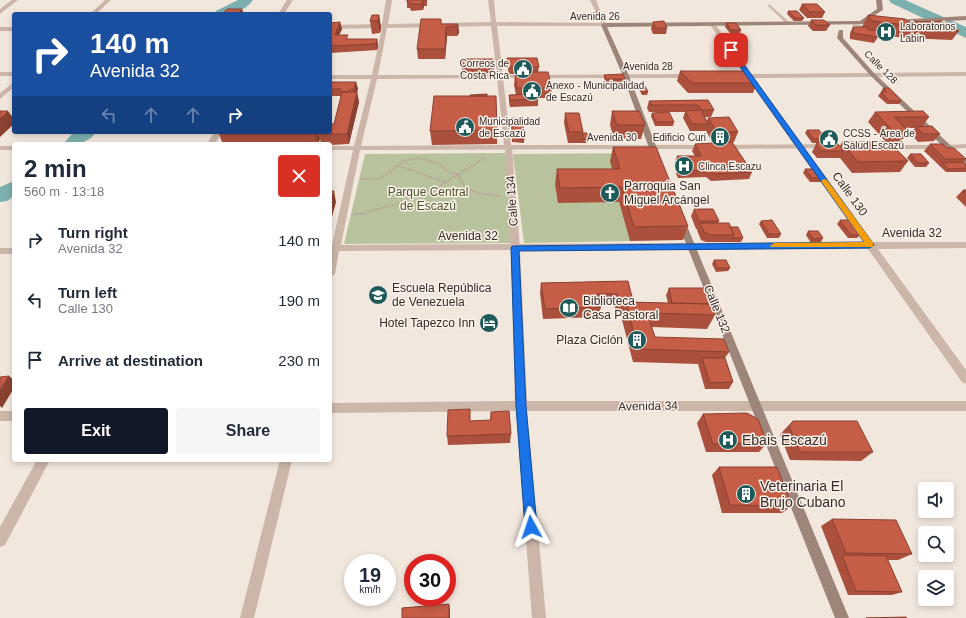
<!DOCTYPE html>
<meta charset="utf-8">
<style>
body{margin:0;font-family:Arial,sans-serif;background:#f6f6f7;color:#1f2937;height:100vh;display:flex;flex-direction:column;font-size:15px;white-space:nowrap}
*{box-sizing:border-box;margin:0}
p{font-size:13px;color:#747a83}
.icon{flex:none;width:22px;height:22px;fill:none;stroke:currentColor;stroke-width:2;stroke-linecap:round;stroke-linejoin:round}
.map{position:relative;flex:1;overflow:hidden}
.sheet{position:absolute;left:12px;top:142px;width:320px;height:320px;display:flex;flex-direction:column;background:#fff;border-radius:4px;box-shadow:0 2px 6px #0003}
.sheet>*{flex:none}
.top-card{position:absolute;left:12px;top:12px;width:320px;height:122px;border-radius:4px;box-shadow:0 2px 6px #0003;background:#1a4fa0;color:#fff;overflow:hidden}
.tools{position:absolute;left:918px;top:482px;display:grid;gap:8px}
.tools a{display:grid;place-items:center;width:36px;height:36px;border-radius:4px;background:#fff;box-shadow:0 2px 6px #0003;font-size:20px}
.speed{position:absolute;left:344px;top:554px;display:flex;gap:8px;font-size:20px;font-weight:700;text-align:center}
.speed>*{display:grid;place-content:center;width:52px;height:52px;border-radius:50%;background:#fff;box-shadow:0 2px 6px #0003;line-height:1}
.speed small{font-size:10px;font-weight:400}
.speed .limit{border:6px solid #d22;background:#fff;color:#111}
.pin{position:absolute;display:grid;place-items:center;width:34px;height:34px;color:#fff;margin:-17px;border-radius:8px;box-shadow:0 2px 6px #0006}
.me{position:absolute;width:44px;margin:-22px;rotate:355deg;stroke-linejoin:round;filter:drop-shadow(0 0 3px #0008)}
.turn{display:flex;align-items:center;gap:14px;height:84px;padding:0 12px;font-size:18px}
.turn .icon{width:52px;height:52px;stroke-width:2.5}
.turn b{display:block;font-size:28px;line-height:34px}
.lanes{display:flex;align-items:center;height:38px;padding:0 12px;background:#0003;justify-content:center;gap:20px;direction:ltr}
.lanes .off{opacity:.35}
.round{display:grid;place-items:center;flex:none;width:42px;height:42px;border-radius:4px;background:#f6f6f7}
.headline{display:flex;align-items:center;justify-content:space-between;height:68px;padding:0 12px}
h1{font-size:24px;font-weight:600;line-height:30px}
.button{display:flex;gap:8px;margin-top:auto;padding:8px 12px}
.button a{flex:1;height:46px;border-radius:4px;background:#111827;color:#fff;font-size:16px;font-weight:600;line-height:46px;text-align:center}
.button a+a{background:#f6f6f7;color:#1f2937}
ul{padding:0;list-style:none}
li{display:flex;align-items:center;gap:12px;height:60px;padding:0 12px}
li div{flex:1}
li b{display:block;font-size:15px}
li em{font-style:normal}
.map>svg:first-child{display:block}
</style>
<div class="map">
<svg width="966" height="618" viewBox="0 0 966 618">
<rect width="100%" height="100%" fill="#f2e7dd"/>
<path fill="#b8c29d" d="M506 153 513 243 344 244 365 154Z
M648 153 616 183 619 202 630 241 524 243 513 154Z"/>
<g fill="none" stroke-linecap="round" stroke-linejoin="round">
<path fill="#7cb0ae" fill-rule="evenodd" d="M238 0H253C244 13 229 14 214 14L216 11Z
M889 0H905L966 27V38L891 3Z
M74 132H96C88 144 76 144 63 144Z
M14 181V196L7 201 0 202V187Z"/>
<path stroke="#b7a093" stroke-width="2" stroke-dasharray="1.5 1.5" stroke-linecap="butt" d="M399 166 445 182
M360 179H380L403 161 420 158 440 164 448 172 458 174C466 195 481 193 501 196
M354 214H361L403 202 409 195 438 187 486 157"/>
<path fill="#cbb6a9" fill-rule="evenodd" d="M769 4 789 22V24H787L768 6Z
M854 24 871 27 873 28 871 29 853 26 852 25Z"/>
<path fill="#cbb6a9" fill-rule="evenodd" d="M505 145H508L512 147 520 248 515 251 510 248Z"/>
<path fill="#cbb6a9" fill-rule="evenodd" d="M12 0H18L0 14V9Z
M105 0H111L96 14H90Z
M287 0H293L284 14H278Z
M386 0H392L388 24 491 22 488 0H494L496 22 601 23 590 0H596L606 26H497L503 75 692 74 695 76 692 78H503L511 145H653L657 147 653 149 360 150 341 245 863 242 747 78 736 77V75L745 74 710 25 715 24 751 74 966 72V76L754 78 873 242H966V248L878 249 966 370V384L962 382 868 249 520 250 527 401H966V411H527L546 618H532L516 411 330 413V403L515 401 511 250 339 251 335 274 330 277V245H332L353 150H330V146H354L371 79H330V75H372L382 28 330 29V25L382 24ZM491 26 497 75H378L387 28ZM497 78 504 145 361 146 377 79Z
M0 27H14V31H0Z
M0 72H14V76H0Z
M14 82V87L0 99V93Z
M214 132H222L215 144H207Z
M966 144V148L949 149 945 147 949 145Z
M0 146H14V150H0Z
M0 248H14V254H0Z
M0 411H14V421H0Z
M37 460H50L5 545 0 547V527Z
M280 460H292L254 618H240Z"/>
<path fill="#cbb6a9" fill-rule="evenodd" d="M829 144 833 146 832 148 723 149 719 147 723 145Z
M650 145H707L711 147 707 149H650Z
M878 145H941L945 147 941 149H878Z"/>
<path fill="#9e857a" fill-rule="evenodd" d="M876 0H882L883 10 867 20 880 21 881 22 878 24 607 27 629 76 661 159 657 161 653 159 623 76 601 25 604 23 860 21 877 9Z
M966 16V20L894 24 891 22 894 20Z
M839 30H843V38L874 73 966 160V166H963L870 75 837 38Z
M681 218 685 221 849 618H835L677 221Z"/>
</g>
<path fill="#aa503d" d="M407 0H427V6H424L423 10 411 11 410 8H407Z
M802 4 825 12 822 18H807L799 10Z
M788 11 804 18 802 21H794L787 14Z
M592 12 600 18V21H590L589 19 590 15H592Z
M379 15 381 28 380 33 372 34 370 21Z
M868 15 908 22 959 31 952 40 906 38 878 35V37L874 43 850 39V33L853 27H862Z
M811 20 830 25 826 31H813L808 26Z
M340 22 342 29 339 35 348 39H377L378 46 377 50 330 53V23Z
M653 22 667 28 666 34H653L651 29Z
M726 23 741 30 740 33H730L725 27Z
M441 24H458L459 33 457 36H447L445 59H418L417 49Z
M507 58 539 67 538 72 552 88 551 98H538V106L510 107 509 102V95H516L514 85 515 75 517 74H509L507 65Z
M462 59 494 67V73L462 74Z
M680 71 757 83 753 93H688L677 81Z
M604 75 625 79 624 82H605L604 78Z
M330 82H356L358 89 357 92 359 102 349 144 330 145V144H321L320 139 318 144H224L222 142 218 132 334 124 341 96H330Z
M640 86 648 92 647 95H642L639 89Z
M883 88 901 101 899 104H887L878 96 881 92Z
M708 100 714 110 711 117H705L707 121 708 118 738 132 734 142H732L752 172 749 179 711 181 706 177 678 178 676 174 678 169 675 164 677 156H695L692 151 695 144 713 143 706 131H690L683 118 685 112H649L647 108 649 101Z
M612 111 645 125 641 139H614L610 125Z
M875 112 929 117 922 127 940 134 934 141 918 142 911 134 915 128H904L908 131 901 142H890L908 161 900 172 852 173 840 158H817L812 152 816 144 818 143H812L805 133 807 130 826 139 824 142 840 146 842 142H886L868 122Z
M565 113 583 132V133L588 139 587 143H568L564 123Z
M652 113 674 122 673 126H655L651 116Z
M511 118 524 140V143L512 142Z
M497 130V144L432 145 430 131Z
M930 144 947 148 966 159 963 162 966 165V172H946L924 151Z
M613 147 688 226 683 240 630 241 619 202 558 203 555 184 557 169H612L610 161Z
M910 154 929 163 926 167H915L907 158Z
M805 169 823 178 821 182H810L803 173Z
M963 190H966V207L956 197Z
M694 209 719 221 718 223 730 227 743 238 741 242H706L701 240 697 230V229H696L691 216Z
M840 220 860 235 857 238H848L837 224Z
M761 221 781 234 779 238H767L759 224Z
M808 231 823 238 821 242 811 243 806 235Z
M714 260 730 268 728 271 716 272 712 264Z
M628 281 633 301V302L668 303 666 295 669 288 711 307 715 315 707 329 652 327 655 337 729 352 725 358 733 382 729 389H705L698 364 633 362 621 316 622 312H616L614 304 600 305 601 307 598 317 543 319 540 293 541 283Z
M491 412 511 434 510 443 448 445 447 436 470 421 490 420Z
M703 414 767 443 759 452H706L697 423Z
M793 421 873 452 861 461 790 460 780 435 784 430Z
M719 467 792 506 782 513H722L712 475Z
M832 519 912 554 898 560H888L902 592 892 595H848L821 526Z"/>
<path fill="#8b4132" d="M423 0 424 6 423 10 422 4Z
M242 9 244 14H238Z
M379 15 381 28 380 33 378 21Z
M340 22 342 29 336 42 335 35Z
M458 24 459 33 457 36V26Z
M446 27 447 36 445 59V49Z
M377 39 378 46 377 50 376 44Z
M356 82 358 89 357 92 359 102 349 144 347 134 355 96 354 89Z
M330 97 332 104 330 110Z
M8 111 14 119V124L0 137V119Z
M315 132H322L318 134 320 139 318 144 315 134Z
M334 191 336 202 330 224V203Z
M9 376 14 380V388L2 408 0 406V390Z
M449 604 450 609V618H449Z"/>
<path fill="#c65d47" stroke="#8b4132" d="M407 0H426H423L422 4H410V2H407Z
M802 4H817L825 12H810Z
M227 9H242L238 14H222Z
M788 11H797L804 18H795Z
M592 12H598L600 18H590V15H593Z
M372 15H379L378 21H370Z
M868 15 905 19 913 26 872 21Z
M421 19H441V24H458L457 26 446 27 445 49H417Z
M811 20H824L830 25H816Z
M664 21 667 28H655L653 22Z
M944 21 959 31 911 29 913 26 908 22Z
M340 22 335 35H348L346 39H377L376 44 330 46V23Z
M726 23H736L741 30H731Z
M853 27H867V29L878 31V37L853 33Z
M507 58H537L539 67H509Z
M462 59H493L494 67H462Z
M680 71H747L757 83H692Z
M521 72H548L552 88H517L515 75Z
M623 74 625 79H606L604 75Z
M330 82H356L354 89H351L347 92 340 91 341 89H330Z
M640 86H645L648 92H642Z
M883 88H889L901 101H889L881 92H887Z
M342 92H357L347 134H318L319 132H330V124H334Z
M487 94V96H470V95Z
M537 94 538 99 510 100 509 95Z
M434 96H496L497 130 430 131Z
M708 100 714 110H701L708 124H692L685 111 701 110 698 105H651L649 101Z
M0 111H8L0 119Z
M612 111H639L645 125H617Z
M923 111 929 117H894L908 131H893L875 112Z
M669 112 674 122H656L652 113Z
M565 113H579L583 132H569Z
M729 117 738 132H717L708 118Z
M511 118 523 119 524 140 513 138Z
M932 126 940 134H923L916 127Z
M807 130H819L826 139H814Z
M218 132H315V134H221Z
M583 133H587L588 139H582Z
M732 142 752 172 714 174 709 170 680 171 679 167H681L679 164 681 163 677 156H701L695 144Z
M818 142 837 143 844 151H821L816 144Z
M842 142H889L908 161 858 162Z
M930 144H943L947 148H954L966 159H945Z
M613 147H656L688 226 634 227 622 187 560 188 557 169H620Z
M910 154H921L929 163H918Z
M963 162 966 165V168L949 169 942 163Z
M805 169H816L823 178H812Z
M963 190H966V193Z
M330 191H334L330 203Z
M694 209H713L719 221H699Z
M772 220 781 234H769L761 221Z
M840 220H849L860 235H851Z
M700 223H729L734 235H709L704 232Z
M730 227H738L743 238H732L734 235Z
M808 231H818L823 238 813 239Z
M714 260H726L730 268H717Z
M628 281 633 301H619L617 294H597L601 307 545 309 541 283Z
M669 288H705L712 306H711L710 304 672 303Z
M626 302 710 304 715 315 647 313 655 337 724 339 729 352 638 349Z
M702 358H725L733 382 710 383Z
M9 376 0 390V377Z
M470 409V421L491 420V412L509 411 511 434 447 436 448 410Z
M747 413 758 419 767 443 713 444 703 414Z
M793 421H857L873 452H800L789 426Z
M719 467H777L792 506 730 505Z
M832 519 896 520 912 554 846 553Z
M842 555 886 556 902 592 856 591Z
M449 604V618H402V608Z
M906 617 907 618H866Z"/>
<path fill="#1a73e8" stroke="#114b97" d="M731 49H733L874 245 870 248 519 251 526 406 537 527 536 531 531 533 527 531 525 527 516 406 511 248 512 246 864 242 728 50Z"/>
<path fill="#f59e0b" d="M824 179 827 180 873 243V247H771L770 246 774 243 864 242 821 181Z"/>
<defs>
<symbol id="hospital-disc" viewBox="-11 -11 22 22"><circle r="9.5" fill="#1e5a59" stroke="#faf1e9"/><path d="M-5-5h3v3.5h4V-5h3V5h-3V1.5h-4V5h-3Z" fill="#fff"/></symbol>
<symbol id="civic-disc" viewBox="-11 -11 22 22"><circle r="9.5" fill="#1e5a59" stroke="#faf1e9"/><path d="M-.6-6.5H3V-4.5H.6V-3L4-1V1h2V6H-6V1h2V-1L-.6-3ZM-1.2 2.5V6h2.4V2.5Z" fill="#fff"/></symbol>
<symbol id="building-disc" viewBox="-11 -11 22 22"><circle r="9.5" fill="#1e5a59" stroke="#faf1e9"/><path d="M-4-6H4V6H1V3H-1V6H-4ZM-2.5-4.3h1.7v1.8h-1.7ZM.8-4.3h1.7v1.8H.8ZM-2.5-1h1.7V.8h-1.7ZM.8-1h1.7V.8H.8Z" fill="#fff"/></symbol>
<symbol id="church-disc" viewBox="-11 -11 22 22"><circle r="9.5" fill="#1e5a59" stroke="#faf1e9"/><path d="M-1.2-6h2.4v3.5h3.3v2.4h-3.3V6h-2.4V-.1h-3.3v-2.4h3.3Z" fill="#fff"/></symbol>
<symbol id="school-disc" viewBox="-11 -11 22 22"><circle r="9.5" fill="#1e5a59" stroke="#faf1e9"/><path d="M0-5L7-2L0 1L-7-2ZM-4 1L0 2.5L4 1V4Q0 6-4 4Z" fill="#fff"/></symbol>
<symbol id="library-disc" viewBox="-11 -11 22 22"><circle r="9.5" fill="#1e5a59" stroke="#faf1e9"/><path d="M-6-4Q-3-5.5-.7-3.5V5Q-3 3-6 4ZM6-4Q3-5.5 .7-3.5V5Q3 3 6 4Z" fill="#fff"/></symbol>
<symbol id="hotel-disc" viewBox="-11 -11 22 22"><circle r="9.5" fill="#1e5a59" stroke="#faf1e9"/><path d="M-6-4.5h1.5V1H6V5H4.5V3h-9V5H-6ZM-4 0a1.8 1.8 0 1 1 3.6 0ZM.5 0V-2.5h3Q6-2.5 6 0Z" fill="#fff"/></symbol>
</defs>
<g fill-rule="evenodd">
<use href="#hospital-disc" x="875" y="21" width="22" height="22"/>
<use href="#civic-disc" x="512" y="58" width="22" height="22"/>
<use href="#civic-disc" x="521" y="80" width="22" height="22"/>
<use href="#civic-disc" x="454" y="116" width="22" height="22"/>
<use href="#building-disc" x="709" y="126" width="22" height="22"/>
<use href="#civic-disc" x="818" y="128" width="22" height="22"/>
<use href="#hospital-disc" x="673" y="155" width="22" height="22"/>
<use href="#church-disc" x="599" y="182" width="22" height="22"/>
<use href="#school-disc" x="367" y="284" width="22" height="22"/>
<use href="#library-disc" x="558" y="297" width="22" height="22"/>
<use href="#hotel-disc" x="478" y="312" width="22" height="22"/>
<use href="#building-disc" x="626" y="329" width="22" height="22"/>
<use href="#hospital-disc" x="717" y="429" width="22" height="22"/>
<use href="#building-disc" x="735" y="483" width="22" height="22"/>
</g>
<g text-anchor="middle" dominant-baseline="central" stroke-width="3" stroke-linejoin="round" paint-order="stroke">
<g font-size="10" fill="#382c29" stroke="#faf1e9">
<text x="595" y="16">Avenida 26</text>
<text x="648" y="66">Avenida 28</text>
<text transform="translate(881 67) rotate(45)">Calle 128</text>
<text x="612" y="137">Avenida 30</text>
</g>
<g font-size="10" fill="#382c29" stroke="#faf1e9" text-anchor="start">
<text x="900" y="26">Laboratorios<tspan x="900" dy="12">Labin</tspan></text>
<text x="509" y="63" text-anchor="end">Correos de<tspan x="509" dy="12">Costa Rica</tspan></text>
<text x="546" y="85">Anexo - Municipalidad<tspan x="546" dy="12">de Escazú</tspan></text>
<text x="479" y="121">Municipalidad<tspan x="479" dy="12">de Escazú</tspan></text>
<text x="843" y="133">CCSS - Área de<tspan x="843" dy="12">Salud Escazú</tspan></text>
<text x="706" y="137" text-anchor="end">Edificio Curi</text>
<text x="698" y="166">Clinca Escazu</text>
</g>
<g font-size="12" fill="#382c29" stroke="#faf1e9" text-anchor="start">
<text x="624" y="186">Parroquia San<tspan x="624" dy="14">Miguel Arcángel</tspan></text>
<text x="392" y="288">Escuela República<tspan x="392" dy="14">de Venezuela</tspan></text>
<text x="583" y="301">Biblioteca<tspan x="583" dy="14">Casa Pastoral</tspan></text>
<text x="475" y="323" text-anchor="end">Hotel Tapezco Inn</text>
<text x="623" y="340" text-anchor="end">Plaza Ciclón</text>
</g>
<g font-size="12" fill="#4a562c" stroke="#faf1e9">
<text x="428" y="192">Parque Central<tspan x="428" dy="14">de Escazú</tspan></text>
</g>
<g font-size="12" fill="#382c29" stroke="#faf1e9">
<text transform="translate(850 194) rotate(54)">Calle 130</text>
<text transform="translate(512 201) rotate(-94)">Calle 134</text>
<text x="912" y="233">Avenida 32</text>
<text x="468" y="236">Avenida 32</text>
<text transform="translate(717 309) rotate(68)">Calle 132</text>
<text transform="translate(648 406) rotate(-1)">Avenida 34</text>
</g>
<g font-size="14" fill="#382c29" stroke="#faf1e9" text-anchor="start">
<text x="742" y="440">Ebais Escazú</text>
<text x="760" y="486">Veterinaria El<tspan x="760" dy="16">Brujo Cubano</tspan></text>
</g>
</g>
</svg>
<div class="tools">
<a><svg class="icon" aria-label="sound" viewBox="0 0 24 24"><path d="M4 9h4l5-4v14l-5-4H4zM17 9q2 3 0 6"/></svg></a>
<a><svg class="icon" aria-label="search" viewBox="0 0 24 24"><circle cx="10" cy="10" r="6"/><path d="M15 15l6 6"/></svg></a>
<a><svg class="icon" aria-label="layers" viewBox="0 0 24 24"><path d="M12 4l9 5-9 5-9-5zM3 14l9 5 9-5"/></svg></a>
</div>
<div class="speed"><div>19<small>km/h</small></div><div class="limit">30</div></div>
<div class="pin" style="left:731px;top:50px;background:#d93025"><svg class="icon" aria-label="arrive" viewBox="0 0 24 24"><path d="M6 21V4h12l-3 4 3 4H6"/></svg></div>
<svg class="me" style="left:531px;top:527px" viewBox="-20 -20 40 40"><path d="M0-17L14 15 0 8-14 15z" fill="#1a73e8" stroke="#fff" stroke-width="4"/></svg>
<div class="top-card">
<div class="turn"><svg class="icon" aria-label="right" viewBox="0 0 24 24"><path d="M7 20v-9h11M14 6l5 5-5 5"/></svg><div><b>140 m</b>Avenida 32</div></div>
<div class="lanes"><svg class="icon off" aria-label="left" viewBox="0 0 24 24"><path d="M17 20v-9H6M10 6l-5 5 5 5"/></svg><svg class="icon off" aria-label="ahead" viewBox="0 0 24 24"><path d="M12 20V5M6 11l6-6 6 6"/></svg><svg class="icon off" aria-label="ahead" viewBox="0 0 24 24"><path d="M12 20V5M6 11l6-6 6 6"/></svg><svg class="icon" aria-label="right" viewBox="0 0 24 24"><path d="M7 20v-9h11M14 6l5 5-5 5"/></svg></div>
</div>
<section class="sheet">
<div class="headline"><div><h1>2 min</h1><p>560 m · 13:18</p></div><a class="round" style="background:#d93025;color:#fff"><svg class="icon" aria-label="close" viewBox="0 0 24 24"><path d="M6 6l12 12M18 6L6 18"/></svg></a></div>
<ul>
<li><svg class="icon" aria-label="right" viewBox="0 0 24 24"><path d="M7 20v-9h11M14 6l5 5-5 5"/></svg><div><b>Turn right</b><p>Avenida 32</p></div><em>140 m</em></li>
<li><svg class="icon" aria-label="left" viewBox="0 0 24 24"><path d="M17 20v-9H6M10 6l-5 5 5 5"/></svg><div><b>Turn left</b><p>Calle 130</p></div><em>190 m</em></li>
<li><svg class="icon" aria-label="arrive" viewBox="0 0 24 24"><path d="M6 21V4h12l-3 4 3 4H6"/></svg><div><b>Arrive at destination</b></div><em>230 m</em></li>
</ul>
<div class="button"><a>Exit</a><a>Share</a></div>
</section>
</div>
